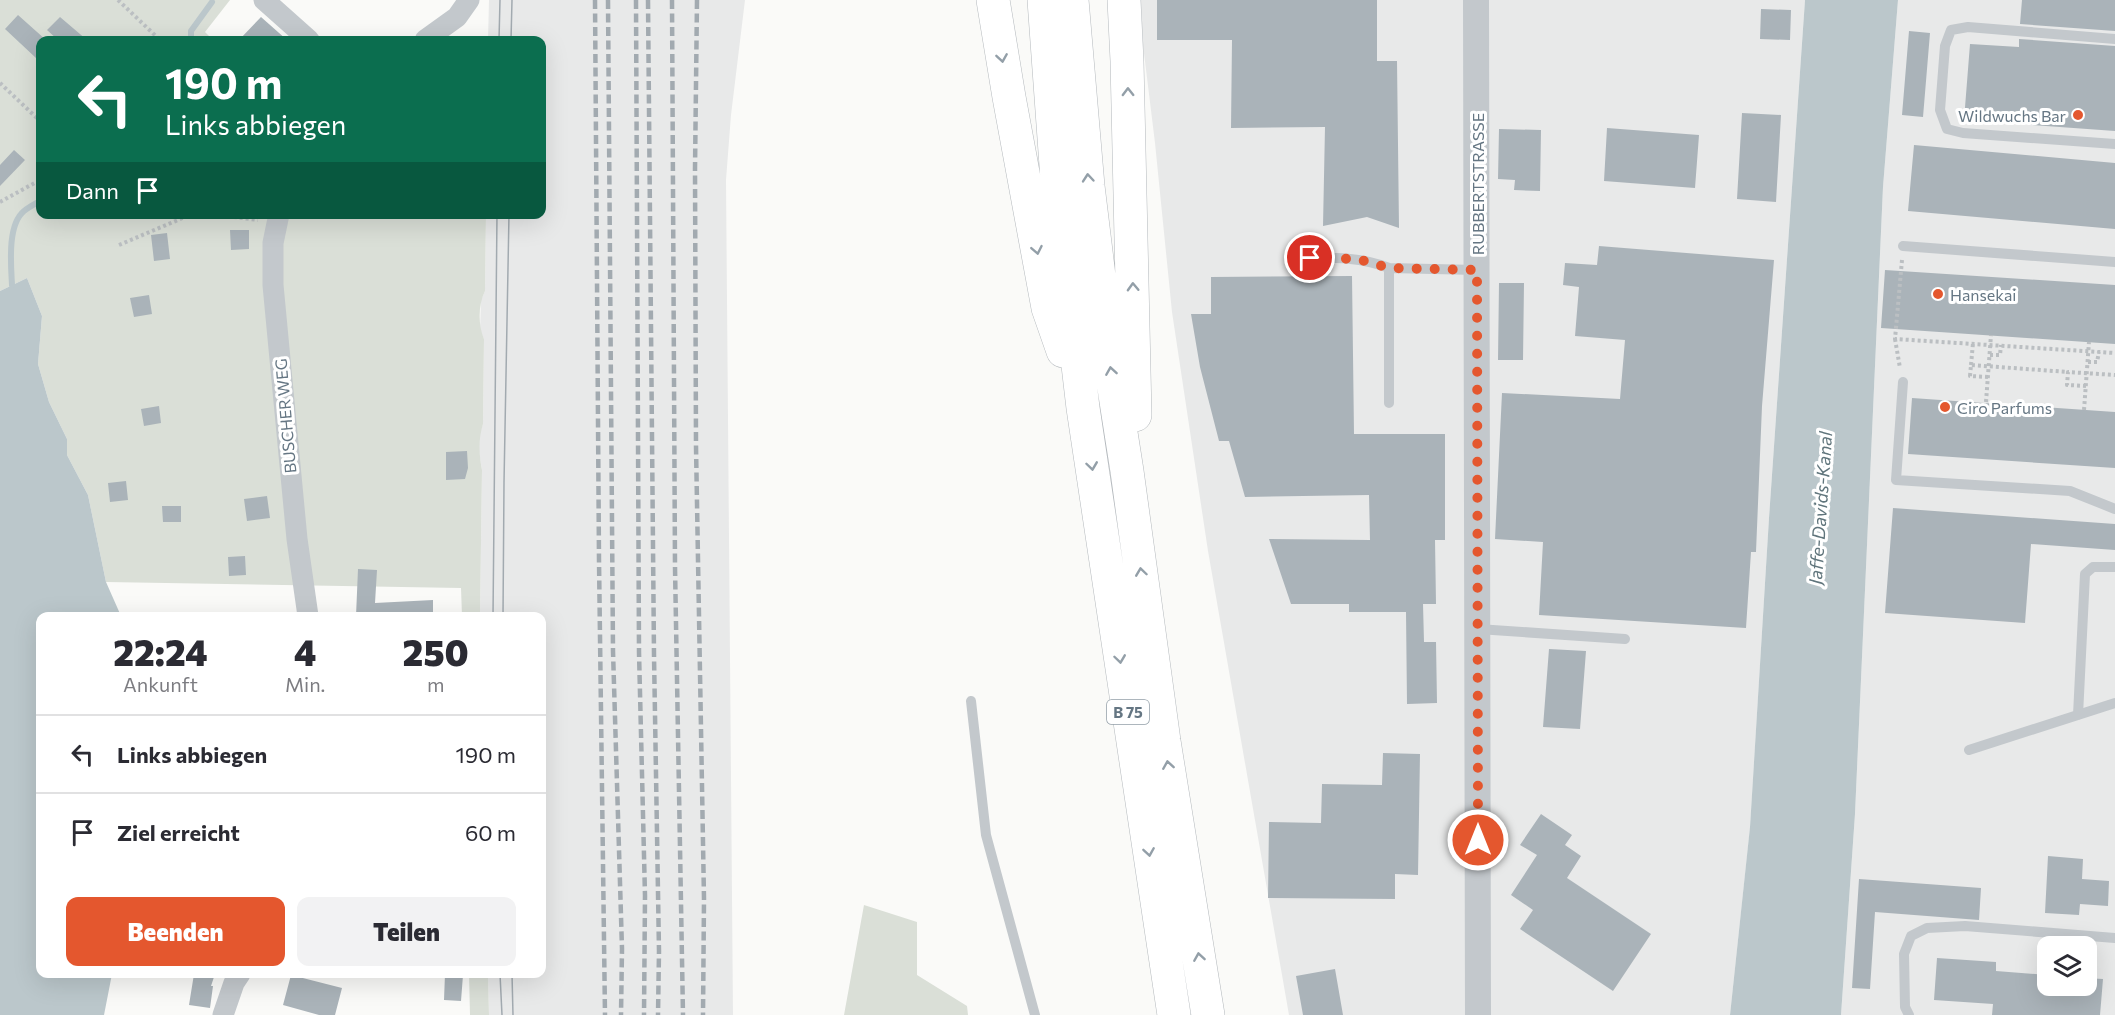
<!DOCTYPE html>
<html lang="de">
<style>
body{margin:0;font-family:Commissioner,sans-serif;background:#f2f2f3;color:#2b2b33;height:100vh;display:flex;flex-direction:column;font-size:22px;white-space:nowrap}
*{box-sizing:border-box;margin:0}
p{font-size:20px;color:#7c7c81}
.icon{flex:none;width:33px;height:33px;fill:none;stroke:currentColor;stroke-width:2;stroke-linecap:round;stroke-linejoin:round}
.map{position:relative;flex:1;overflow:hidden}
.sheet{position:absolute;left:36px;top:612px;width:510px;height:366px;display:flex;flex-direction:column;background:#fff;border-radius:12px;box-shadow:0 6px 24px #0002}
.sheet>*{flex:none}
.guide{position:absolute;left:36px;top:36px;width:510px;height:183px;border-radius:12px;box-shadow:0 6px 24px #0002;background:#0b6e4f;color:#fff;overflow:hidden}
.controls{position:absolute;left:2037px;top:936px;display:grid;gap:12px}
.controls a{display:grid;place-items:center;width:60px;height:60px;border-radius:12px;background:#fff;box-shadow:0 6px 24px #0002;font-size:30px}
.pin{position:absolute;display:grid;place-items:center;width:51px;height:51px;color:#fff;margin:-26px;border:3px solid #fff;border-radius:50%;box-shadow:0 2px 6px #0007}
.me{position:absolute;width:66px;margin:-33px;rotate:0deg;stroke-linejoin:round;filter:drop-shadow(0 0 4px #0008)}
.turn{display:flex;align-items:center;gap:21px;height:126px;padding:0 30px;font-size:27px}
.turn .icon{width:78px;height:78px;stroke-width:2.5}
.turn b{display:block;font-size:42px;line-height:51px}
.then{display:flex;align-items:center;height:57px;padding:0 30px;background:#0003;gap:12px;font-size:22px}
.eta{display:flex;justify-content:space-evenly;align-items:center;height:102px;text-align:center}
.eta b{font-size:36px;font-weight:800;line-height:42px}
.cta{display:flex;gap:12px;margin-top:auto;padding:12px 30px}
.cta a{flex:1;height:69px;border-radius:12px;background:#e4572e;color:#fff;font-size:24px;font-weight:800;line-height:69px;text-align:center}
.cta a+a{background:#f2f2f3;color:#2b2b33}
ul{padding:0;list-style:none}
li{display:flex;align-items:center;gap:18px;height:78px;padding:0 30px;border-top:2px solid #e1e1e2}
li div{flex:1}
li b{display:block;font-size:22px}
li em{font-style:normal}
.map>svg:first-child{display:block}
</style>
<div class="map">
<svg width="2115" height="1015" viewBox="0 0 2115 1015">
<rect width="100%" height="100%" fill="#fafaf8"/>
<path fill="#e8e9e9" fill-rule="evenodd" d="M489 0H745L731 115 726 180 733 1015H489L488 974H542V616H480L482 470 479 452V436L483 424 484 339 480 331 481 300 485 291 486 215 542 214V40H488Z
M1141 0H1805L1769 518 1750 828 1730 1015H1289L1208 551 1172 312 1155 143 1143 45Z
M1898 0H2115V1015H1841L1855 814 1883 187ZM2048 946H2086V986H2048Z"/>
<path fill="#dadfd7" d="M0 0H230L205 32 213 40H40V214L486 215 485 291C478 305 478 325 484 339L483 424C478 440 479 454 482 470L480 616H462L461 588 106 582 88 495 67 455V439L49 402 38 364 42 316 27 278 0 291Z
M864 905 917 922V975L967 1006 968 1015H844Z
M469 974H488L489 1015H470Z"/>
<path fill="#bbc7cb" d="M1805 0H1898L1883 187 1855 814 1841 1015H1730L1750 827 1769 518Z
M27 278 42 316 38 364 49 402 67 439V455L88 495 106 582 121 616H40V974H112L104 1015H0V291Z"/>
<g fill="none" stroke-linecap="round" stroke-linejoin="round">
<path stroke="#bbc7cb" stroke-width="6" d="M191 40V31L212 2
M12 285C11 265 7 225 24 211 29 207 35 204 40 201"/>
</g>
<path fill="#aab3b9" d="M1157 0H1377V61H1397L1399 228 1367 217 1323 226 1325 127 1231 128 1232 40H1157Z
M2022 0H2115V31L2020 24Z
M1761 9 1791 10 1790 40 1760 39Z
M18 15 46 40H40V53L36 58 5 29Z
M60 17 87 40H58L47 30Z
M261 17 287 40H239Z
M1909 31 1930 33 1923 117 1902 115Z
M2019 39 2115 46V131L1964 120 1970 44 2019 47Z
M1742 113 1781 115 1776 202 1737 199Z
M1607 128 1699 135 1695 188 1604 181Z
M1499 129 1541 130 1540 191 1514 190 1515 180 1498 179Z
M1914 145 2115 163V229L1908 211Z
M14 150 25 160 0 186V165Z
M230 230H249V249L231 250Z
M167 233 170 259 154 261 151 235Z
M1599 246 1774 260 1762 406 1756 552H1751L1746 628 1539 615 1543 542 1495 539 1502 393 1620 399 1625 340 1575 336 1579 287 1563 285 1565 263 1597 265Z
M1885 270 2115 285V344L1881 328Z
M1352 276 1354 434H1445V540H1435L1436 604H1423L1424 642H1436L1437 703 1407 704 1406 612H1349V604H1291L1269 539 1370 540 1369 495 1245 497 1229 441H1219L1200 367 1191 314H1211V277Z
M1499 283H1524L1523 360H1498Z
M149 295 152 314 134 317 130 298Z
M1912 398 2115 412V468L1908 454Z
M159 406 161 423 144 426 141 409Z
M467 451 468 468 465 479 446 480V452Z
M126 481 128 500 110 502 108 483Z
M267 496 270 518 247 521 244 499Z
M162 506H181V522H163Z
M1893 508 2115 524V550L2031 544 2025 623 1885 613Z
M245 556 246 575 229 576 228 557Z
M358 569 377 570 375 603 433 600V616H356Z
M1549 649 1586 651 1580 729 1543 727Z
M1383 753 1420 754 1418 875 1395 874V899L1268 898 1269 822 1321 823 1322 784 1382 785Z
M1541 814 1572 835 1565 845 1581 856 1567 878 1651 934 1613 991 1520 929 1533 910 1511 895 1537 855 1520 845Z
M2048 856 2083 859 2082 879 2109 881 2108 906 2080 904 2079 915 2045 913Z
M1859 879 1981 888 1979 920 1875 912 1870 989 1852 988Z
M1937 958 1996 962V971L2048 975V986H2086V978L2103 979 2100 1015H1992L1993 1004 1934 1000Z
M1335 969 1343 1015H1303L1296 976Z
M194 974H215L211 986H213L210 1008 189 1005Z
M445 974 463 975 461 1001 444 1000Z
M291 975 342 988 335 1015H319L283 1005Z"/>
<g fill="none" stroke-linecap="round" stroke-linejoin="round">
<defs>
<path id="trunk" d="M993 0 1009 97 1048 308 1063 351
M1044 0 1058 193 1083 408 1174 1015
M1072 0 1088 186 1108 350 1127 471 1164 741 1208 1015
M1124 0 1127 61 1135 415"/>
</defs>
<use href="#trunk" stroke="#b4b9bd" stroke-width="34"/>
<path stroke="#bbbfc2" stroke-width="4" stroke-dasharray="3 3" stroke-linecap="butt" d="M118 0 160 40
M0 83 40 121
M0 202 40 180
M210 214 258 220
M119 245 192 214
M1902 260 1895 339 2115 353
M1895 339 1900 368
M1990 355H2000L2001 345
M2088 362H2097L2099 352
M1971 365 1973 343
M1988 377 1970 376 1971 365 2068 372
M2086 386 2067 385 2068 372 2115 375"/>
<path stroke="#c3c8cc" stroke-width="10" d="M2115 39 1968 27 1951 30 1945 46 1940 110 1947 129 1963 133 2115 144
M1903 246 2115 262
M1290 258C1324 258 1357 255 1389 268L1477 270
M1389 268V403
M1903 382 1896 480 2070 491 2115 509
M1478 629 1625 639
M971 701 986 835 1035 1015
M2078 715 2085 574 2093 567H2115
M1969 750 2115 703
M1909 1015 1905 1007 1904 954 1911 936 1927 928 1965 926 2115 938"/>
<path stroke="#c3c8cc" stroke-width="21" d="M264 0 309 40
M425 40 457 17 469 0
M279 214 273 243V285L297 539 308 616
M223 1015 234 983 240 974"/>
<path stroke="#c3c8cc" stroke-width="26" d="M1476 0 1478 1015"/>
<use href="#trunk" stroke="#fff" stroke-width="33"/>
<path stroke="#a2aab0" stroke-width="1.5" d="M499 40 500 0
M511 40 512 0
M493 616 497 214
M503 616 504 483 509 214
M500 974 502 1015
M512 974 513 1015"/>
<path stroke="#a2aab0" stroke-width="4.5" stroke-dasharray="9 4.5" stroke-linecap="butt" d="M595 0 599 560 605 1015
M608 0 613 651 622 949 621 1015
M636 0 639 652 645 896 644 1015
M648 0 654 655 659 951 658 1015
M672 0 675 567 683 1015
M697 0 695 169 696 446 704 899 703 1015"/>
<path stroke="#bbbfc2" stroke-width="4" stroke-dasharray="3 3" stroke-linecap="butt" d="M1986 402 1991 335
M2084 410 2089 342"/>
</g>
<defs><path id="oneway-chevron" d="M-2-3.5L2.5 0L-2 3.5" fill="none" stroke-width="1.6" stroke-linecap="round" stroke-linejoin="round" transform="scale(1.5)"/></defs>
<g stroke="#939fa8">
<use href="#oneway-chevron" transform="translate(1002 58) rotate(81)"/>
<use href="#oneway-chevron" transform="translate(1128 92) rotate(-91)"/>
<use href="#oneway-chevron" transform="translate(1088 178) rotate(-95)"/>
<use href="#oneway-chevron" transform="translate(1037 250) rotate(79)"/>
<use href="#oneway-chevron" transform="translate(1133 287) rotate(-92)"/>
<use href="#oneway-chevron" transform="translate(1111 371) rotate(-99)"/>
<use href="#oneway-chevron" transform="translate(1092 466) rotate(82)"/>
<use href="#oneway-chevron" transform="translate(1141 572) rotate(-98)"/>
<use href="#oneway-chevron" transform="translate(1120 659) rotate(82)"/>
<use href="#oneway-chevron" transform="translate(1168 765) rotate(-99)"/>
<use href="#oneway-chevron" transform="translate(1149 852) rotate(81)"/>
<use href="#oneway-chevron" transform="translate(1199 957) rotate(-99)"/>
</g>
<g fill="none" stroke-linecap="round" stroke-linejoin="round">
<path stroke="#e4572e" stroke-width="10" stroke-dasharray="0 18" d="M1310 258 1358 259 1389 268 1477 270 1478 840"/>
</g>
<g fill="#e4572e" stroke="#fff" stroke-width="2">
<circle cx="2078" cy="115" r="6"/>
<circle cx="1938" cy="294" r="6"/>
<circle cx="1945" cy="407" r="6"/>
</g>
<g text-anchor="middle" dominant-baseline="central" stroke-width="6" stroke-linejoin="round" paint-order="stroke">
<rect fill="#fff" stroke="#939fa8" stroke-width="1.5" x="1107" y="700" width="42" height="24" rx="4.5"/>
<g font-size="15" font-weight="bold" fill="#657683">
<text x="1128" y="712">B 75</text>
</g>
<g font-size="16" fill="#657683" stroke="#fff" text-anchor="start">
<text x="2066" y="115" text-anchor="end">Wildwuchs Bar</text>
<text x="1950" y="294">Hansekai</text>
<text x="1957" y="407">Ciro Parfums</text>
</g>
<g font-size="16" fill="#657683" stroke="#fff">
<text transform="translate(1477 184) rotate(-90)">RUBBERTSTRASSE</text>
<text transform="translate(285 416) rotate(-95)">BUSCHER WEG</text>
</g>
<g font-size="18" font-style="italic" fill="#60757c" stroke="#fff">
<text transform="translate(1820 508) rotate(-86)">Jaffe-Davids-Kanal</text>
</g>
</g>
</svg>
<div class="controls">
<a><svg class="icon" aria-label="layers" viewBox="0 0 24 24"><path d="M12 4l9 5-9 5-9-5zM3 14l9 5 9-5"/></svg></a>
</div>
<div class="pin" style="left:1310px;top:258px;background:#d93025"><svg class="icon" aria-label="arrive" viewBox="0 0 24 24"><path d="M6 21V4h12l-3 4 3 4H6"/></svg></div>
<svg class="me" style="left:1478px;top:840px" viewBox="-20 -20 40 40"><circle r="17" fill="#e4572e" stroke="#fff" stroke-width="3"/><path d="M0-11L8 9 0 5-8 9z" fill="#fff"/></svg>
<div class="guide">
<div class="turn"><svg class="icon" aria-label="left" viewBox="0 0 24 24"><path d="M17 20v-9H6M10 6l-5 5 5 5"/></svg><div><b>190 m</b>Links abbiegen</div></div>
<div class="then">Dann<svg class="icon" aria-label="arrive" viewBox="0 0 24 24"><path d="M6 21V4h12l-3 4 3 4H6"/></svg></div>
</div>
<section class="sheet">
<div class="eta">
<div><b>22:24</b><p>Ankunft</p></div>
<div><b>4</b><p>Min.</p></div>
<div><b>250</b><p>m</p></div>
</div>
<ul>
<li><svg class="icon" aria-label="left" viewBox="0 0 24 24"><path d="M17 20v-9H6M10 6l-5 5 5 5"/></svg><div><b>Links abbiegen</b></div><em>190 m</em></li>
<li><svg class="icon" aria-label="arrive" viewBox="0 0 24 24"><path d="M6 21V4h12l-3 4 3 4H6"/></svg><div><b>Ziel erreicht</b></div><em>60 m</em></li>
</ul>
<div class="cta"><a>Beenden</a><a>Teilen</a></div>
</section>
</div>
